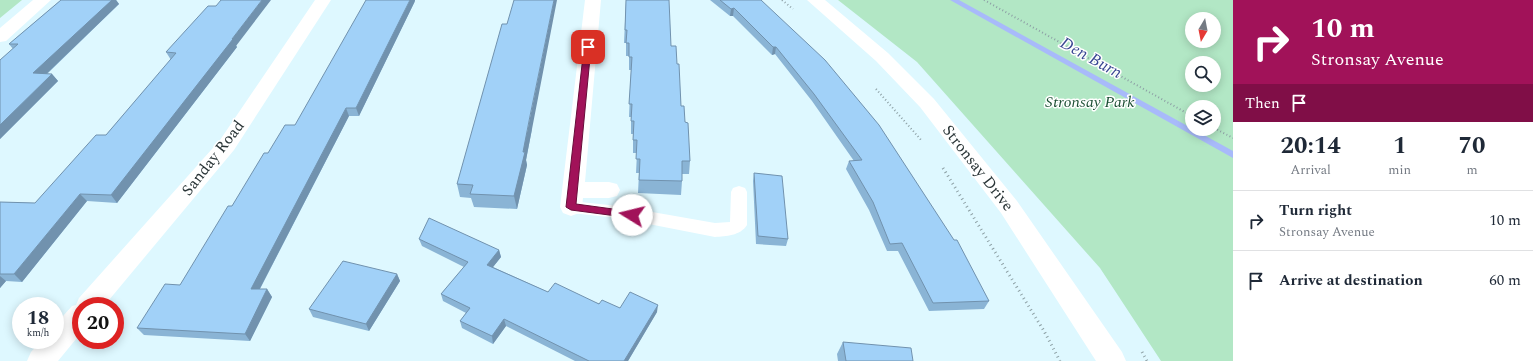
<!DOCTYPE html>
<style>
body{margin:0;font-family:Spectral,serif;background:#f2f2f3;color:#1f2937;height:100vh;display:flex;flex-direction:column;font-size:15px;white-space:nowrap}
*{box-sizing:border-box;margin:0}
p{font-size:13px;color:#747a83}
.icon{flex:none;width:22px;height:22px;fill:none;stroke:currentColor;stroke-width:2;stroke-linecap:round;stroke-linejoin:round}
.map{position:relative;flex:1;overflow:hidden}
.panel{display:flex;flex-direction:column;background:#fff;width:300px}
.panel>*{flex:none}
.hud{background:#a11259;color:#fff;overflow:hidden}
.needle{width:26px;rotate:190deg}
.controls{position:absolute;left:1185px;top:12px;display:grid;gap:8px}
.controls a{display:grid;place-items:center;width:36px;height:36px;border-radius:50%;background:#fff;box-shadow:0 2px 10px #0003;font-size:20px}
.speed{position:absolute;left:12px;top:297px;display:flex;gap:8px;font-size:20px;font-weight:700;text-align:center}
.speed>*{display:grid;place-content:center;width:52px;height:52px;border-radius:50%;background:#fff;box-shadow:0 2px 10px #0003;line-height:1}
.speed small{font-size:10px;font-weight:400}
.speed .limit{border:6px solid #d22;background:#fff;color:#111}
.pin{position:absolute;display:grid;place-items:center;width:34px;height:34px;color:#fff;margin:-17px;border-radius:8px;box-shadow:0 2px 6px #0006}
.me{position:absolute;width:44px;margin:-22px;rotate:279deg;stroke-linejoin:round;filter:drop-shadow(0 0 3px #0008)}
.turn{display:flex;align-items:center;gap:14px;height:84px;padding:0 12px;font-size:18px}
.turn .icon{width:52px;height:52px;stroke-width:2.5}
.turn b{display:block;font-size:28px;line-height:34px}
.then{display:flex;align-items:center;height:38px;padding:0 12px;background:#0003;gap:8px;font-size:15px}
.eta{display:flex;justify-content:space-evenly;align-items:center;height:68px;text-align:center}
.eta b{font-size:24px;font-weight:700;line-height:28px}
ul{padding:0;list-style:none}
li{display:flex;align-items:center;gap:12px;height:60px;padding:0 12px;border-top:1px solid #e0e1e3}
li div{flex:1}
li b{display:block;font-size:15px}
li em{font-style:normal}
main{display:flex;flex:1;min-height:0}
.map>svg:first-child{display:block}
</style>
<main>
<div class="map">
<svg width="1233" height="361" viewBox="0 0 1233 361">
<rect width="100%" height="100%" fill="#def8ff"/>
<path fill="#b2e7c5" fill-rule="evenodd" d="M0 0H22L0 18Z
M838 0H1233V361H1161L1100 268 917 62ZM1192 19H1214V41H1192ZM1192 63H1214V85H1192ZM1192 107H1214V129H1192Z"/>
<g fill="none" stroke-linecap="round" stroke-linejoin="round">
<path fill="#a8bafa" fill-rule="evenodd" d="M950 0H959L1233 151V158Z"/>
<path stroke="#8da0a5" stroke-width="2" stroke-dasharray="1 2.5" stroke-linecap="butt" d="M782 0 793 9
M984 0 1192 116
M876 89 922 141
M1214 128 1233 138"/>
<path stroke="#8da0a5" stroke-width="3" stroke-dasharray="1 3.5" stroke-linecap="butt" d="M943 168 1044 331 1060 361
M1142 352 1147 361"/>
<path fill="#fff" fill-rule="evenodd" d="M739 186 745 188 747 192V225C740 236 726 236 715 237L618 218 571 213 565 211 563 207 565 203 571 201 618 206 715 223 730 222 731 192 733 188Z"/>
<path fill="#fff" fill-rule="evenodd" d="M33 0H51L6 41 0 42V28Z
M315 0H331L234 150 104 306H81V333L58 361H27L31 352 42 340H55V325L72 306 76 305 79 298 220 140Z
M585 0H601L585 182H609L617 184 620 190 617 196 609 198H583L582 207 579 213 571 216 563 213 560 207Z
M807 0H825L888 53 934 99 1017 201 1122 352 1126 361H1096L1001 213 920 107 876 61Z"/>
</g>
<path fill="#8ab4d5" d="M61 0H116L119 4 47 74H52L58 81 0 139V60L13 49 9 44Z
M626 0 671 46 677 64 681 106 685 122 690 161 689 174H682V181L681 195 638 193 639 173H636L637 153H633V134H631V117H629L631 70H629V56H626V43H624Z
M710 0H761L989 301 984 309 929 311 898 251H887L869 210 846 169 849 161H854L812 101 775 54 772 55 733 16H730Z
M415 1 359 116H349L260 289H267L272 297 250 341 144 335 137 328 180 285 232 206 268 153 295 125Z
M216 6 237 47 117 203 87 201 22 282 6 281 0 288V202L35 203 106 135 171 60 166 52Z
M532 129 526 160 527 165 517 209 474 207 471 198 460 197 457 184Z
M754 173 788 239 786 246 756 244 753 181Z
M419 239 499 250 501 257 493 267 548 292 620 308 657 312 628 361H575L506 326 493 344 462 328 460 321 466 313 443 301 441 294 464 267 422 246Z
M397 274 400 281 369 331 313 317 309 309Z
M843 342 913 361H838L837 354Z"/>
<path fill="#7192ae" d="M108 0H116L119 4 39 81 33 73Z
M262 0H271L236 46 237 47 117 203 111 195Z
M410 0H415V1L359 116 356 108Z
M554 0H557L532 129 526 160 527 165 517 209 514 196Z
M734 8 733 16H730L731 9Z
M773 47H776L775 54 772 55Z
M52 74 58 81 0 139V125Z
M346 108 349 116 256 296 251 289Z
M80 194 87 201 22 282 14 274Z
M499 250 501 257 489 272 487 265Z
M397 274 400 281 369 331 366 324Z
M0 276 6 281 0 288Z
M267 289 272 297 250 341 245 334Z
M658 305 657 312 628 361H624Z
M504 319 506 326 493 344 492 336Z"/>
<path fill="#a1d1f8" stroke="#7192ae" d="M61 0H112L33 73 52 74 0 125V60L18 44H9Z
M221 0H262L232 39H233L111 195 80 194 14 274H0V202L35 203 96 135H106L176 53 166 52 208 6H216Z
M366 0H410L356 108H346L251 289H267L245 334 137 328 165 284 180 285 228 206H232L264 153H268L285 125H295Z
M514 0H554L530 116 523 152H525L514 196 470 194 473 185 457 184 502 24H507Z
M626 0H669L671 46H676L677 64H679L681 106H684L685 122 688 123 690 161H682V181L639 180 640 159H636L637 140H633L634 121H631L632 104H629L632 57H629V43H626L627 30H625Z
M720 0H761L825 60 879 125 954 240H957L989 301 933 303 902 243 890 244 873 202 849 161 862 160 814 94 776 47H773L734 8 731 9Z
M754 173 782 176 788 239 758 236Z
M429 218 499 250 487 265 548 292 555 283 599 304 602 300 620 308 630 292 658 305 624 361H589L504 319 492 336 460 321 470 308 441 294 468 262 419 239Z
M343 261 397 274 366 324 309 309Z
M843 342 911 348 913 361H846Z"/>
<path fill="#a11259" stroke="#690c3a" d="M588 45 591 47 576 204 635 212 636 215 632 218 571 210 566 207 584 47Z"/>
<g text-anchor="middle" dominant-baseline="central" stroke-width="3" stroke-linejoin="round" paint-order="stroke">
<g font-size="16" font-style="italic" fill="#1c5034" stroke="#fff">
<text x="1090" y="102">Stronsay Park</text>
</g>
<g font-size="16" fill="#2a3537" stroke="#fff">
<text transform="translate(213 158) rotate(-52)">Sanday Road</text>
<text transform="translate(978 168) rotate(52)">Stronsay Drive</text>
</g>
<g font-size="17" font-style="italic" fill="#3a4893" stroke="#fff">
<text transform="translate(1091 58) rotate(29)">Den Burn</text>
</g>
</g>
</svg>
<div class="controls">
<a><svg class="needle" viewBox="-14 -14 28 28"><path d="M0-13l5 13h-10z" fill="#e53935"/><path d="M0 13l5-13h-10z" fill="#747a83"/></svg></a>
<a><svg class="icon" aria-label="search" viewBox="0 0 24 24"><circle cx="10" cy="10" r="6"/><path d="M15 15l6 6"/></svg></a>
<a><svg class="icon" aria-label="layers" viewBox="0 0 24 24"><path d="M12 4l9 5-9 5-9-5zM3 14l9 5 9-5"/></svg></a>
</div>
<div class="speed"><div>18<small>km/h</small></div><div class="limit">20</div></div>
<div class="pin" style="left:588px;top:47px;background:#d93025"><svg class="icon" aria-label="arrive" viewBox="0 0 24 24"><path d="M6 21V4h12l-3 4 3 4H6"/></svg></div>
<svg class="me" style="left:632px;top:215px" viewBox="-20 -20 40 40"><circle r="19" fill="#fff"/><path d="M0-13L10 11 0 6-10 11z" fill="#a11259"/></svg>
</div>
<section class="panel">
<div class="hud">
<div class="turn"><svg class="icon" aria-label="right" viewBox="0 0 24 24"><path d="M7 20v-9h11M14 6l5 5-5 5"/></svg><div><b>10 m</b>Stronsay Avenue</div></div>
<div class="then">Then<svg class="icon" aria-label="arrive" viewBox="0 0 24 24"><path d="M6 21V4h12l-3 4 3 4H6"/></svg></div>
</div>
<div class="eta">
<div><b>20:14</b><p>Arrival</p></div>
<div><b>1</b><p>min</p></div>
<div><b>70</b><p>m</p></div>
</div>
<ul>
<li><svg class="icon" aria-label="right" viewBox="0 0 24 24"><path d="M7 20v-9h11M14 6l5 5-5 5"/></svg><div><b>Turn right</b><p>Stronsay Avenue</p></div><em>10 m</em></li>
<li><svg class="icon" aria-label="arrive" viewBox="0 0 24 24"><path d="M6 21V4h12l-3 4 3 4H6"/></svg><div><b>Arrive at destination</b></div><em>60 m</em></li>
</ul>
</section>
</main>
